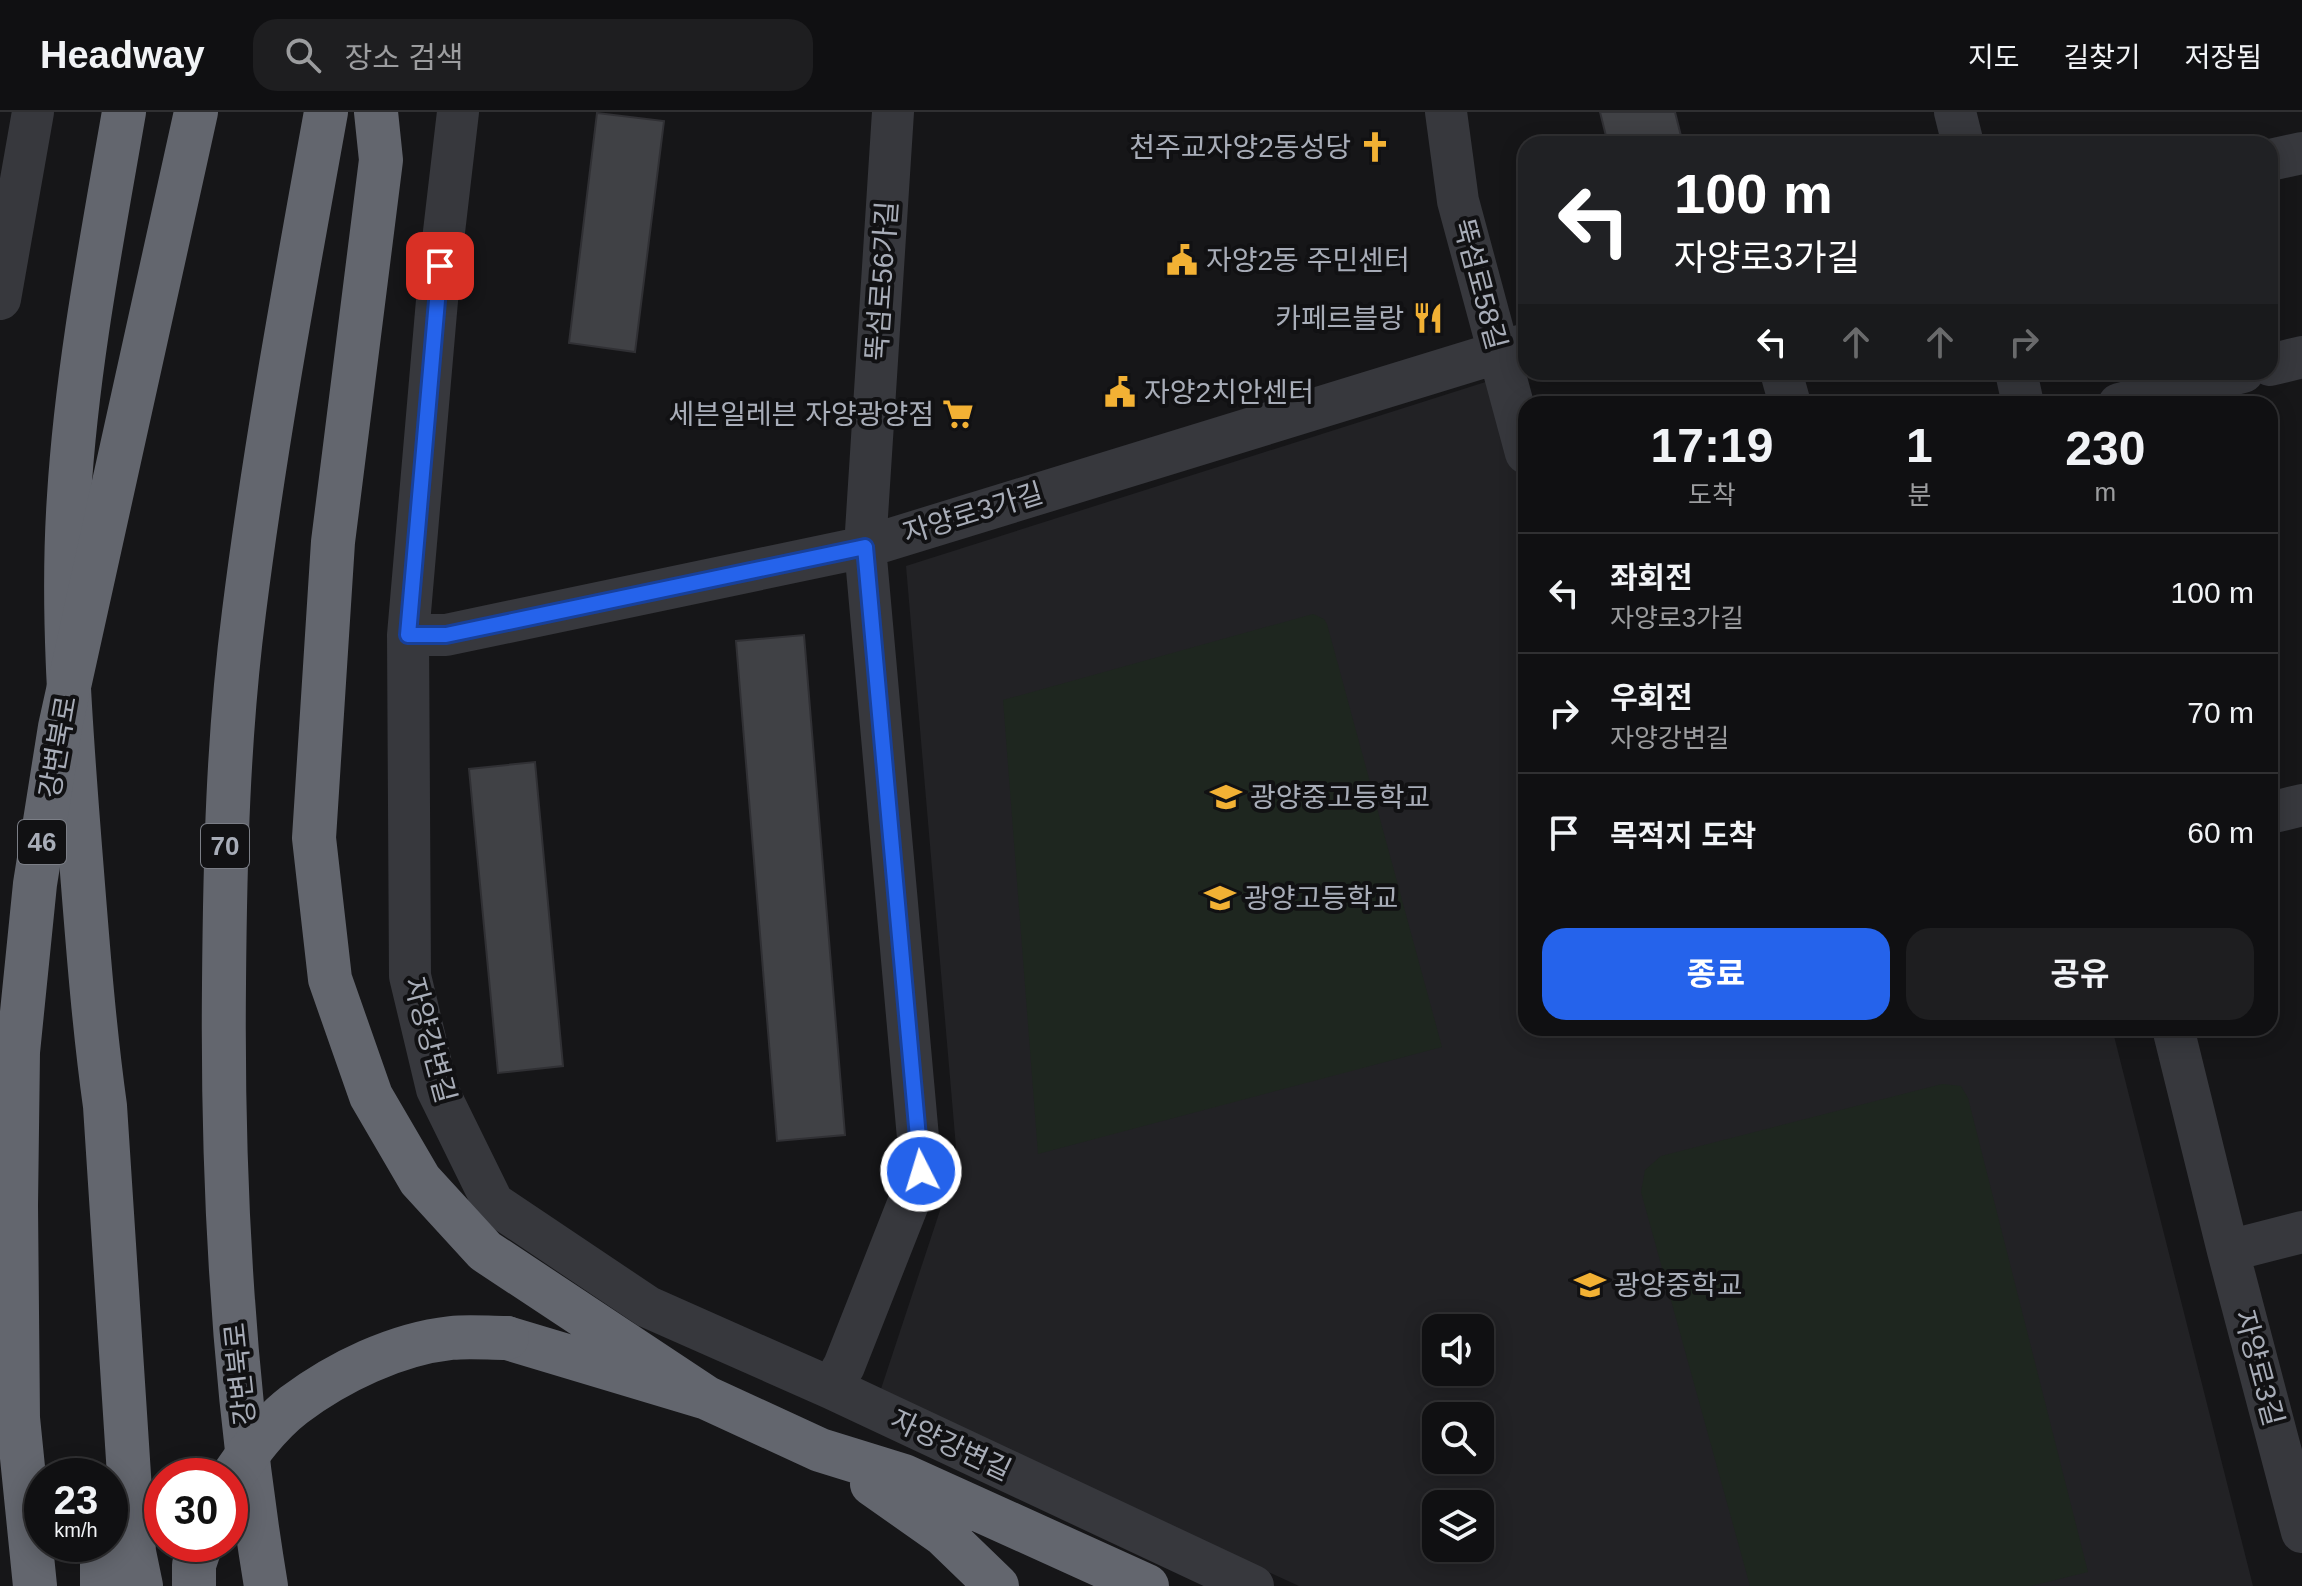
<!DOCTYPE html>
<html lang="ko">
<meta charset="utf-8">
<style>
body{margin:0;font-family:Helvetica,"Noto Sans KR",sans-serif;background:#1e1e20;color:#f1f3f6;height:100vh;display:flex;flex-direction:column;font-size:30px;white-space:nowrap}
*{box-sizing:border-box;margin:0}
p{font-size:26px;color:#9c9d9f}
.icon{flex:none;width:44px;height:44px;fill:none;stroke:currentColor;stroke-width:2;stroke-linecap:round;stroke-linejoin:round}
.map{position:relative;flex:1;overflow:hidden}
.sheet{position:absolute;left:1518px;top:284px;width:760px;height:640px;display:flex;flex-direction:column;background:#101012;border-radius:24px;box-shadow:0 4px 20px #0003,0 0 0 2px #303032}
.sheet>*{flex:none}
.guide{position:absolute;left:1518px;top:24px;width:760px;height:244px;border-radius:24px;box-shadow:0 4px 20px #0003,0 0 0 2px #303032;background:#202124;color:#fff;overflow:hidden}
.controls{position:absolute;left:1422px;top:1202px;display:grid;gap:16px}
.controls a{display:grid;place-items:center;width:72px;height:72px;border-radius:16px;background:#101012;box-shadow:0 4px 20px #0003,0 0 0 2px #303032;font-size:40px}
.speed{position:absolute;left:24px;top:1346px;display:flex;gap:16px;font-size:40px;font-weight:700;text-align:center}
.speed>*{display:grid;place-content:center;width:104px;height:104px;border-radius:50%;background:#101012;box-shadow:0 4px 20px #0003,0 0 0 2px #303032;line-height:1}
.speed small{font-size:20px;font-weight:400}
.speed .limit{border:12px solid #d22;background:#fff;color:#111}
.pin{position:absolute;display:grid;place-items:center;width:68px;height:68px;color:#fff;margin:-34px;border-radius:16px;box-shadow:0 4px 12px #0006}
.me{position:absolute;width:88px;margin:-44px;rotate:355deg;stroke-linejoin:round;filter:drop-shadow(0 0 6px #0008)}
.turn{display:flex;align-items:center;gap:28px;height:168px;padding:0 24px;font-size:36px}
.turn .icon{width:104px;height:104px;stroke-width:2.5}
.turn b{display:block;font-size:56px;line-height:68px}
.lanes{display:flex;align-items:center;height:76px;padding:0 24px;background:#0003;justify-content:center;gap:40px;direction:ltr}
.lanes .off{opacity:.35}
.eta{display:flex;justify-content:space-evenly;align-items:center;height:136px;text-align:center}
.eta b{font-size:48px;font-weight:700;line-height:56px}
.cta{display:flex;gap:16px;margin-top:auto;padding:16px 24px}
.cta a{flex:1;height:92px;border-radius:24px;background:#2563eb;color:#fff;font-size:32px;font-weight:700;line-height:92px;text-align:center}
.cta a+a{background:#1e1e20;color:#f1f3f6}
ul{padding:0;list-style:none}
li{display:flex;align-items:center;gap:24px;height:120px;padding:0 24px;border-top:2px solid #303032}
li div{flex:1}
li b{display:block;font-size:30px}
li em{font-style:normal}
header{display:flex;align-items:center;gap:48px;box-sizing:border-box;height:112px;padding:0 40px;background:#101012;border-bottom:2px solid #303032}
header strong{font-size:38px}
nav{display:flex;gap:44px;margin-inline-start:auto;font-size:28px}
.search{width:560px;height:72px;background:#1e1e20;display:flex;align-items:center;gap:20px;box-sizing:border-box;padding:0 28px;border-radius:24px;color:#9c9d9f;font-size:30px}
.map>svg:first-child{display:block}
</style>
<header>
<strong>Headway</strong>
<div class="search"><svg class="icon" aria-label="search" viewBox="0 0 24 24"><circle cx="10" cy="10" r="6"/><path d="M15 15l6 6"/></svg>장소 검색</div>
<nav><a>지도</a><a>길찾기</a><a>저장됨</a></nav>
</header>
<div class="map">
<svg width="2302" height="1474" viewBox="0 0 2302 1474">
<rect width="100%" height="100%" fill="#161618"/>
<path fill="#222225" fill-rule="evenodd" d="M1495 267 1526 391V916H2112L2253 1474H1299L879 1283 957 1047 906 454ZM1436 1216H1480V1260H1436ZM1436 1304H1480V1348H1436ZM1436 1392H1480V1436H1436Z"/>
<path fill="#1e261f" d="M1313 502 1324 507 1327 512 1442 935 1038 1042 1003 588Z
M1942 972 1961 974 1968 986 2088 1460 2031 1474H1750L1641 1080 1645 1058 1661 1044Z"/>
<path fill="#404145" stroke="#303034" stroke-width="2" d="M1600 0H1675L1683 32H1608Z
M597 1 664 9 635 240 569 231Z
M804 523 845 1023 777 1029 736 529Z
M535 650 563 954 498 961 469 657Z"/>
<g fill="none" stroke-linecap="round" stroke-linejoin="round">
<path stroke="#37383d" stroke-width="42" d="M458 0 440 154 408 523 410 864 437 977 493 1091 648 1195 831 1276 1253 1474
M1446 0 1458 89 1526 341
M1955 0 1963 32
M2270 48 2302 41
M0 187 33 0
M2270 253 2302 245
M1781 260 1790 292
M2016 260 2023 292
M2119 292 2243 260
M408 523H446L865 435 1526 232
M2270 701 2302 693
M2173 916 2228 1139 2302 1420
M2228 1139 2302 1120
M831 1276 844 1254 921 1059 865 435 893 0"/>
<path stroke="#63666e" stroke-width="44" d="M124 0C102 127 77 255 69 384 61 501 71 618 80 735 87 822 93 908 105 994L134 1440 141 1474
M376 0 381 48 333 430 314 726 330 867 371 984 420 1068 485 1139 707 1286
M507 1226 707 1286 820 1338 904 1364 1147 1474
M872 1372 943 1422 997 1474
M102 1432V1474
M194 1474V1453L201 1432
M266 1474C233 1275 222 1074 224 872 225 748 228 624 244 500 265 333 296 166 326 0"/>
<path stroke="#63666e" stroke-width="44" d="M230 1368C248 1341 268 1313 294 1293 338 1260 396 1232 451 1226 469 1224 488 1226 507 1226
M35 1474 18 1306 16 1093 18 940 35 772 60 615 196 0"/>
</g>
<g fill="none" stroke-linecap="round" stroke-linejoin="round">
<defs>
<path id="route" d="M440 154 408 523H446L865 435 921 1059"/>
</defs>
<use href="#route" stroke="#184099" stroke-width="20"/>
<use href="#route" stroke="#2563eb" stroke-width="14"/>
</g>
<defs>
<symbol id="church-bare" viewBox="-9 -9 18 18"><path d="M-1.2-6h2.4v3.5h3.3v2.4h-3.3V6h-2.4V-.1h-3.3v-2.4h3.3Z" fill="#f2b134" stroke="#111113" stroke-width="2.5" paint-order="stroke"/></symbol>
<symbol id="civic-bare" viewBox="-9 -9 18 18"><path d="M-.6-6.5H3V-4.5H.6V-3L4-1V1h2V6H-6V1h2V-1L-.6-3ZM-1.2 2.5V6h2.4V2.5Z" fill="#f2b134" stroke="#111113" stroke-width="2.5" paint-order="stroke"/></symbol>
<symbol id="restaurant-bare" viewBox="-9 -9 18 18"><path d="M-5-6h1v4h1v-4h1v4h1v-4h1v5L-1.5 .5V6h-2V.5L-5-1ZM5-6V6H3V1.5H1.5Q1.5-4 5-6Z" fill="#f2b134" stroke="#111113" stroke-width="2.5" paint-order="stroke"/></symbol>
<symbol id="supermarket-bare" viewBox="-9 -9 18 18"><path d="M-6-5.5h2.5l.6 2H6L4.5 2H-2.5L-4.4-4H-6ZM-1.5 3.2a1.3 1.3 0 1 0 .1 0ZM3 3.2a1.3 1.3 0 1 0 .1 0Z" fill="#f2b134" stroke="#111113" stroke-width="2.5" paint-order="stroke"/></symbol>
<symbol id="school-bare" viewBox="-9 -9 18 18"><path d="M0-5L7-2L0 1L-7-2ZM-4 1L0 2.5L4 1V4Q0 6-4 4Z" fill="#f2b134" stroke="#111113" stroke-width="2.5" paint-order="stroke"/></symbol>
</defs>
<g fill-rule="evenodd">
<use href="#church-bare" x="1353" y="13" width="44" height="44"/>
<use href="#civic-bare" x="1160" y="126" width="44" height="44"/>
<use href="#restaurant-bare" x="1406" y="184" width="44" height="44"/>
<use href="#civic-bare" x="1098" y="258" width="44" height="44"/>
<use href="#supermarket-bare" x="936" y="280" width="44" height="44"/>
<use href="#school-bare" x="1204" y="663" width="44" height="44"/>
<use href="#school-bare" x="1198" y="764" width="44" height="44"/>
<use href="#school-bare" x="1568" y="1151" width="44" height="44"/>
</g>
<g text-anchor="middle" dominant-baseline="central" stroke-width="8" stroke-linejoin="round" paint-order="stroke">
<g fill="#111113" stroke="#7b7e86" stroke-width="2">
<rect x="18" y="708" width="48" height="44" rx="6"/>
<rect x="201" y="712" width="48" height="44" rx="6"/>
</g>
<g font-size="26" font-weight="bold" fill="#a8adb8">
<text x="42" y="730">46</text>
<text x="225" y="734">70</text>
</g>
<g font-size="28" fill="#a8adb8" stroke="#111113" text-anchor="start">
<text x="1351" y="35" text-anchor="end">천주교자양2동성당</text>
<text x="1206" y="148">자양2동 주민센터</text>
<text x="1404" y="206" text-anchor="end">카페르블랑</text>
<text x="1144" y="280">자양2치안센터</text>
<text x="934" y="302" text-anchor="end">세븐일레븐 자양광양점</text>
<text x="1250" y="685">광양중고등학교</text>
<text x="1244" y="786">광양고등학교</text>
<text x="1614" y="1173">광양중학교</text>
</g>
<g font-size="28" fill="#a8adb8" stroke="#111113">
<text transform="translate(882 169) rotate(-86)">뚝섬로56가길</text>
<text transform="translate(1480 172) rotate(75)">뚝섬로58길</text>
<text transform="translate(973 401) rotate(-17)">자양로3가길</text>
<text transform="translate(58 635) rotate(-80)">강변북로</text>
<text transform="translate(430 928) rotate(75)">자양강변길</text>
<text transform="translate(2259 1256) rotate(75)">자양로3길</text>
<text transform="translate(240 1262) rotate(-96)">강변북로</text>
<text transform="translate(951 1333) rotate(25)">자양강변길</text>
</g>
</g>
</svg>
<div class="controls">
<a><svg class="icon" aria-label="sound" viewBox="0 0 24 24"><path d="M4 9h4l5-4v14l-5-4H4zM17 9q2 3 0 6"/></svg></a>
<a><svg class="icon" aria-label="search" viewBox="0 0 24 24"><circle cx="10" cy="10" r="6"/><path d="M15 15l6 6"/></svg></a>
<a><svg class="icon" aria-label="layers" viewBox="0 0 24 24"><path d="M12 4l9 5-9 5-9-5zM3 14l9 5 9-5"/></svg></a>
</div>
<div class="speed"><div>23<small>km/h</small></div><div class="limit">30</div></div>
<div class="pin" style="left:440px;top:154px;background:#d93025"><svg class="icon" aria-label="arrive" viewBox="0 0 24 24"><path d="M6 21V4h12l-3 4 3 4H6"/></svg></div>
<svg class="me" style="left:921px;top:1059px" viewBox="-20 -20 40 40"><circle r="17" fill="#2563eb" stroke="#fff" stroke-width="3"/><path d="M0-11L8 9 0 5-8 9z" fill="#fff"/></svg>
<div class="guide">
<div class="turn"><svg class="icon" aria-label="left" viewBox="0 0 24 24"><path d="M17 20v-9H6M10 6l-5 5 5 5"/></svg><div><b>100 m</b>자양로3가길</div></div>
<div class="lanes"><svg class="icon" aria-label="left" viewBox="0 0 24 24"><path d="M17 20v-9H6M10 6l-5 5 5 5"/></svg><svg class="icon off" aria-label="ahead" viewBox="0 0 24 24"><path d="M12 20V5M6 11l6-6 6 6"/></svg><svg class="icon off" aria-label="ahead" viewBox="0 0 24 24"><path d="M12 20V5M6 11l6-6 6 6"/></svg><svg class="icon off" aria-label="right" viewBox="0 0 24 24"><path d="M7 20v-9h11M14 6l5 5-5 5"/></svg></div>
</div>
<section class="sheet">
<div class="eta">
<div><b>17:19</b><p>도착</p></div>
<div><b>1</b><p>분</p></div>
<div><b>230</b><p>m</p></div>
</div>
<ul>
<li><svg class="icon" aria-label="left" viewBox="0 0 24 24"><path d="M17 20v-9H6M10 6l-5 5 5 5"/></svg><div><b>좌회전</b><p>자양로3가길</p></div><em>100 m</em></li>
<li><svg class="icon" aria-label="right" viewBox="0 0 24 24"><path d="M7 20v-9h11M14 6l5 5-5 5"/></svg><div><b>우회전</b><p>자양강변길</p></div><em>70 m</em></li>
<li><svg class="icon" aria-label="arrive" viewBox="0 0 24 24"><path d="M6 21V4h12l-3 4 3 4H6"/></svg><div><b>목적지 도착</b></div><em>60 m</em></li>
</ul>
<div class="cta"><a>종료</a><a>공유</a></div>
</section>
</div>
